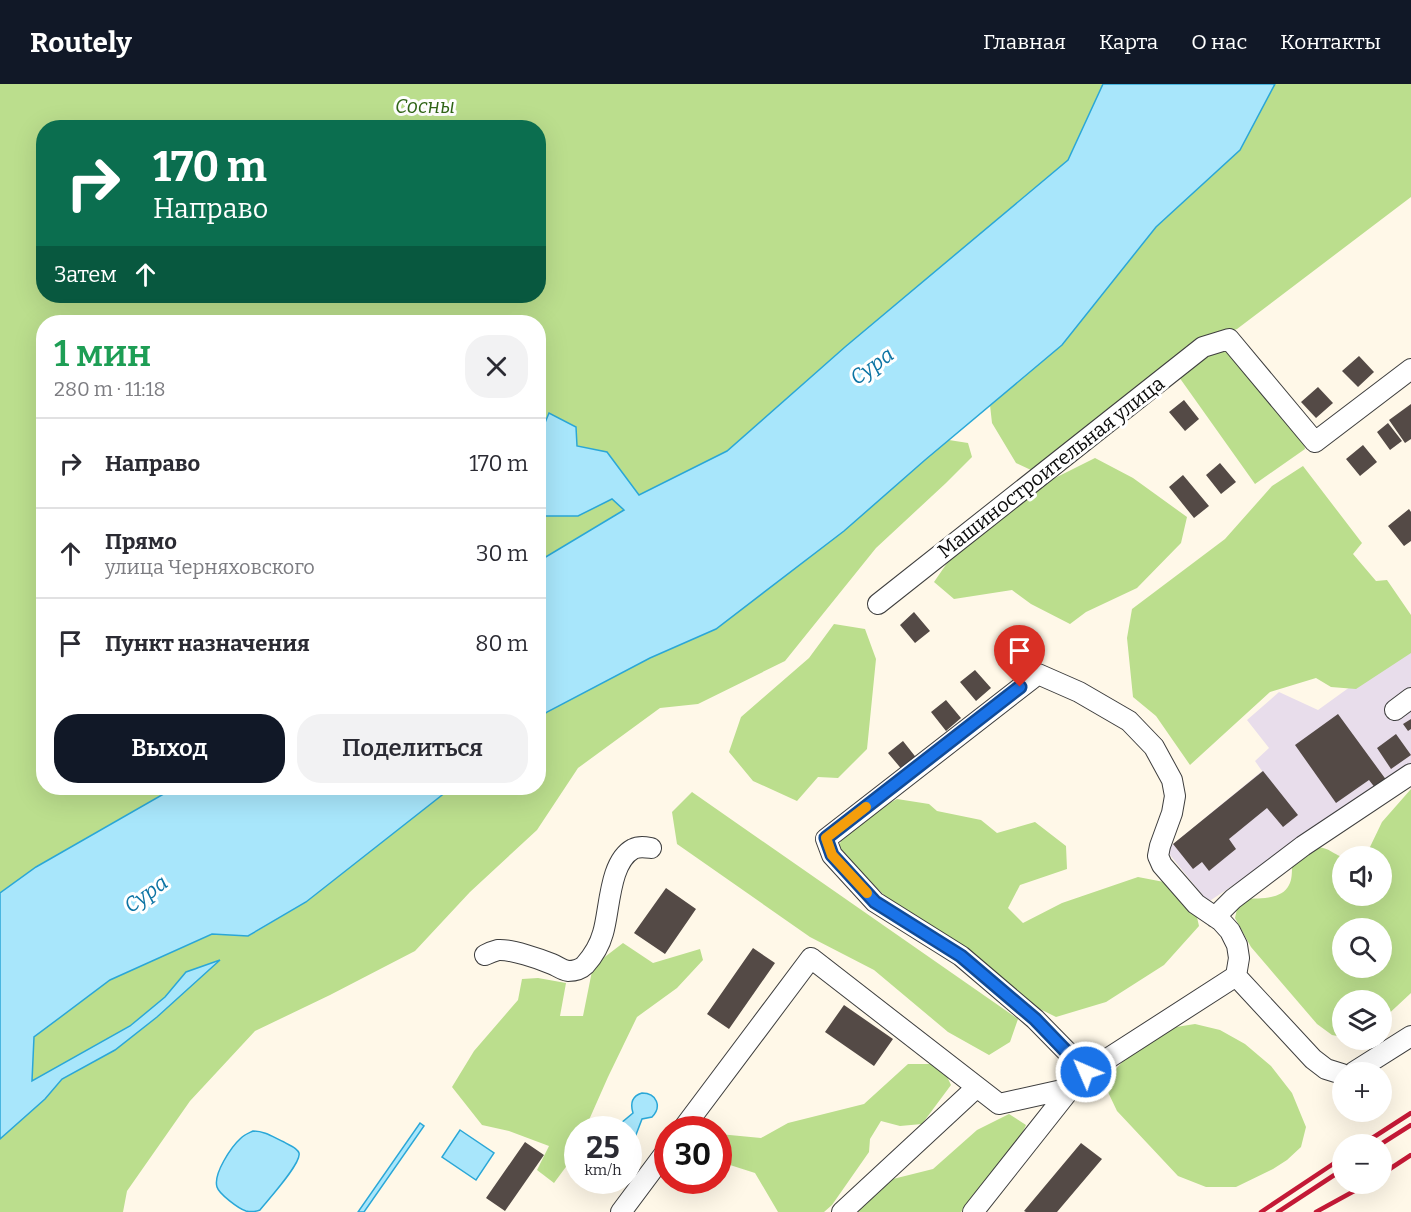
<!DOCTYPE html>
<html lang="ru">
<meta charset="utf-8">
<style>
body{margin:0;font-family:Bitter,serif;background:#f2f2f3;color:#2b2b33;height:100vh;display:flex;flex-direction:column;font-size:22px;white-space:nowrap}
*{box-sizing:border-box;margin:0}
p{font-size:20px;color:#7c7c81}
.icon{flex:none;width:33px;height:33px;fill:none;stroke:currentColor;stroke-width:2;stroke-linecap:round;stroke-linejoin:round}
.map{position:relative;flex:1;overflow:hidden}
.details{position:absolute;left:36px;top:231px;width:510px;height:480px;display:flex;flex-direction:column;background:#fff;border-radius:24px;box-shadow:0 6px 24px #0002}
.details>*{flex:none}
.banner{position:absolute;left:36px;top:36px;width:510px;height:183px;border-radius:24px;box-shadow:0 6px 24px #0002;background:#0b6e4f;color:#fff;overflow:hidden}
.buttons{position:absolute;left:1332px;top:762px;display:grid;gap:12px}
.buttons a{display:grid;place-items:center;width:60px;height:60px;border-radius:50%;background:#fff;box-shadow:0 6px 24px #0002;font-size:30px}
.speed{position:absolute;left:564px;top:1032px;display:flex;gap:12px;font-size:30px;font-weight:700;text-align:center}
.speed>*{display:grid;place-content:center;width:78px;height:78px;border-radius:50%;background:#fff;box-shadow:0 6px 24px #0002;line-height:1}
.speed small{font-size:15px;font-weight:400}
.speed .limit{border:9px solid #d22;background:#fff;color:#111}
.pin{position:absolute;display:grid;place-items:center;width:51px;height:51px;color:#fff;margin:-62px -26px;border-radius:50% 50% 50% 0;rotate:-45deg;box-shadow:0 0 6px #0007}
.pin .icon{rotate:45deg}
.me{position:absolute;width:66px;margin:-33px;rotate:315deg;stroke-linejoin:round;filter:drop-shadow(0 0 4px #0008)}
.turn{display:flex;align-items:center;gap:21px;height:126px;padding:0 18px;font-size:27px}
.turn .icon{width:78px;height:78px;stroke-width:2.5}
.turn b{display:block;font-size:42px;line-height:51px}
.then{display:flex;align-items:center;height:57px;padding:0 18px;background:#0003;gap:12px;font-size:22px}
.round{display:grid;place-items:center;flex:none;width:63px;height:63px;border-radius:24px;background:#f2f2f3}
.overview{display:flex;align-items:center;justify-content:space-between;height:102px;padding:0 18px}
h1{font-size:36px;font-weight:600;line-height:45px;color:#1e9e55}
.primary-button{display:flex;gap:12px;margin-top:auto;padding:12px 18px}
.primary-button a{flex:1;height:69px;border-radius:24px;background:#111827;color:#fff;font-size:24px;font-weight:600;line-height:69px;text-align:center}
.primary-button a+a{background:#f2f2f3;color:#2b2b33}
ul{padding:0;list-style:none}
li{display:flex;align-items:center;gap:18px;height:90px;padding:0 18px;border-top:2px solid #e1e1e2}
li div{flex:1}
li b{display:block;font-size:22px}
li em{font-style:normal}
header{display:flex;align-items:center;gap:36px;box-sizing:border-box;height:84px;padding:0 30px;background:#111827;color:#fff}
header strong{font-size:28px}
nav{display:flex;gap:33px;margin-inline-start:auto;font-size:21px}
.map>svg:first-child{display:block}
</style>
<header>
<strong>Routely</strong>
<nav><a>Главная</a><a>Карта</a><a>О нас</a><a>Контакты</a></nav>
</header>
<div class="map">
<svg width="1411" height="1128" viewBox="0 0 1411 1128">
<rect width="100%" height="100%" fill="#fff8e8"/>
<path fill="#e8ddeb" d="M1411 549V683L1208 818 1166 766 1262 687 1255 677 1269 664 1247 636 1279 608 1318 626 1361 595Z"/>
<path fill="#bbde8d" fill-rule="evenodd" d="M0 0H1103L1068 76 845 263 727 367 639 411 607 368 576 362 542 346 539 349 538 238H44V704H174L36 783 0 809ZM44 44H538V212H44Z
M1275 0H1411V113L1237 245 1199 260 1100 344 1031 386 1016 379 992 339 990 321 1062 261 1156 143 1240 66Z
M1224 259 1303 354 1305 365 1255 400 1179 293Z
M949 356 968 359 972 373 946 399 876 464 785 577 698 620 660 624 578 684 537 746 470 808 415 867 330 911 255 947 190 1017 127 1107 123 1128H0V1055L45 1015 62 995 115 966 157 933 218 877 186 888 165 913 130 942 31 998 34 953 110 896 212 850 249 852 306 818 451 704H538L539 635 547 628 650 574 716 545Z
M1095 374 1133 394 1187 433 1181 459 1137 504 1086 528 1070 540 1031 520 1012 506 954 515 934 498 954 469 1041 401Z
M1303 382 1362 459 1353 470 1376 497 1387 496 1411 531V569L1356 605 1331 603 1316 594 1270 608 1190 681 1156 632 1133 613 1127 554 1132 525 1225 455 1272 402Z
M613 414 624 426 539 477V432H578Z
M834 540 865 545 876 575 867 665 838 694 818 693 797 717 753 697 729 668 741 633 809 574Z
M1411 705V909L1382 936V916H1342V953L1332 951 1317 940 1251 863 1235 834 1237 825 1245 815C1259 814 1282 816 1289 801 1292 796 1292 788 1292 782L1315 763C1330 764 1330 768 1342 773V812H1382V772H1353L1370 763 1382 738ZM1342 844H1382V884H1342Z
M692 708 1018 935 1010 958 989 971 948 948 874 886 810 853 677 760 672 728Z
M897 715 929 720 937 727 981 736 997 749 1035 738 1066 762 1067 785 1020 801 1008 824 1023 839 1062 819 1138 793 1190 803 1199 842 1164 881 1106 918 1056 933 1034 922 910 837 838 765 846 743Z
M623 859 653 879 700 865 703 876 677 904 637 933 608 993 585 1045 578 1046 577 1062 571 1076 554 1099 537 1086 549 1062 509 1047 482 1041 452 1003 474 967 518 916 522 895 538 894 566 899 560 932H583L593 882Z
M1195 940 1220 946 1245 960 1271 982 1292 1009 1306 1043 1301 1063 1287 1076 1273 1085 1236 1103H1206L1178 1092 1117 1027 1107 1006 1113 988 1127 973 1158 951 1176 943Z
M908 980H941L951 1001 922 1040 900 1042 881 1037 870 1055 869 1068 832 1121 824 1128H778L755 1089 730 1081H719V1050L761 1054 788 1039 864 1020Z
M1009 1030 1026 1041 1019 1056 961 1128H852L889 1096 933 1085 977 1046Z"/>
<path fill="#a8e6fb" stroke="#2aa7d7" stroke-width="1.5" d="M1103 0H1275L1240 66 1156 143 1062 261 925 376 844 447 716 545 650 574 547 628 539 635V477L624 426 612 415 578 432H539V406L543 400 539 392V349L542 346 549 329 576 343 577 362 607 368 639 411 727 367 845 263 1068 76Z
M174 704H451L306 818 248 852 212 850 110 896 34 953 32 997 130 942 165 913 186 888 220 876 157 933 115 966 62 995 45 1015 0 1055V809L36 783Z
M642 1009C657 1009 662 1023 652 1033L642 1035 634 1056 629 1064 628 1046 614 1045 633 1029C630 1019 632 1012 642 1009Z
M420 1039 424 1042 364 1128H358Z
M460 1046 494 1069 476 1096 442 1073Z
M253 1047C265 1047 273 1053 284 1058 288 1061 297 1063 299 1069 302 1079 267 1117 260 1126 255 1128 251 1128 246 1127 239 1125 219 1110 217 1103 213 1090 231 1063 241 1054 244 1051 249 1049 253 1047Z"/>
<path fill="#544a46" d="M1359 272 1374 288 1358 303 1342 287Z
M1318 303 1333 319 1316 334 1301 318Z
M1184 316 1199 335 1185 347 1169 328Z
M1411 320V355L1405 359 1389 336Z
M1388 339 1402 357 1390 366 1377 348Z
M1363 361 1377 378 1360 392 1346 375Z
M1220 379 1236 398 1221 410 1206 391Z
M1183 391 1209 422 1194 434 1169 403Z
M1409 425 1411 428V457L1404 462 1388 442Z
M914 528 930 547 915 559 900 541Z
M975 586 991 604 976 617 960 598Z
M946 616 961 634 946 647 931 628Z
M1338 630 1387 697 1376 705 1369 696 1336 719 1295 661Z
M1411 635V645L1408 647 1403 640Z
M1396 650 1411 671 1391 685 1377 664Z
M903 657 918 676 904 688 888 669Z
M1263 687 1298 731 1283 743 1267 724 1229 755 1236 765 1209 787 1202 778 1193 785 1173 760Z
M666 804 696 825 665 870 634 849Z
M753 864 775 879 729 945 707 930Z
M844 921 893 955 874 982 825 948Z
M525 1058 544 1071 505 1127 486 1114Z
M1081 1059 1102 1075 1057 1128H1026L1024 1127Z"/>
<g fill="none" stroke-linecap="round" stroke-linejoin="round">
<defs>
<path id="minor" d="M878 520 1203 263 1229 255 1315 358 1411 285
M1395 626 1411 614
M1215 833 1233 815 1303 762 1411 690
M485 871C489 869 494 867 498 866 511 865 540 875 552 880 557 882 562 886 568 887 574 887 581 885 585 881 593 872 600 860 603 849 610 826 609 778 633 765 639 762 645 763 651 764
M1087 988 1035 935 961 872 875 818 832 771 826 755 1038 590 1079 608 1129 637 1154 663 1172 696 1175 712 1172 729 1160 762 1158 772 1162 781 1196 820 1221 837 1230 847 1237 861 1239 874 1236 892
M1354 988 1411 952
M682 1046 811 874 999 1020 1071 1004
M621 1128 668 1065
M842 1128 977 1003
M973 1128 1071 1004 1087 988 1236 892 1313 975 1326 985 1342 990"/>
</defs>
<use href="#minor" stroke="#3e3e3e" stroke-width="22"/>
<use href="#minor" stroke="#fff" stroke-width="20"/>
<path stroke="#c41936" stroke-width="4.5" d="M1363 1060 1411 1029
M1381 1060 1411 1041
M1382 1090 1411 1071
M1261 1128 1342 1074
M1278 1128 1342 1086
M1316 1128 1367 1100"/>
</g>
<g fill="none" stroke-linecap="round" stroke-linejoin="round">
<defs>
<path id="route" d="M1020 603 826 754 832 771 875 818 961 872 1035 935 1086 988"/>
</defs>
<use href="#route" stroke="#114b97" stroke-width="15"/>
<use href="#route" stroke="#1a73e8" stroke-width="10"/>
<path stroke="#f59e0b" stroke-width="10" d="M866 723 826 754 832 771 867 809"/>
</g>
<g text-anchor="middle" dominant-baseline="central" stroke-width="6" stroke-linejoin="round" paint-order="stroke">
<g font-size="20" font-style="italic" fill="#316617" stroke="#fff">
<text x="425" y="22">Сосны</text>
</g>
<g font-size="20" fill="#0b0b0b" stroke="#fff">
<text transform="translate(1051 383) rotate(-38)">Машиностроительная улица</text>
</g>
<g font-size="21" font-style="italic" fill="#0c74a4" stroke="#fff">
<text transform="translate(872 282) rotate(-36)">Сура</text>
<text transform="translate(146 810) rotate(-36)">Сура</text>
</g>
</g>
</svg>
<div class="buttons">
<a><svg class="icon" aria-label="sound" viewBox="0 0 24 24"><path d="M4 9h4l5-4v14l-5-4H4zM17 9q2 3 0 6"/></svg></a>
<a><svg class="icon" aria-label="search" viewBox="0 0 24 24"><circle cx="10" cy="10" r="6"/><path d="M15 15l6 6"/></svg></a>
<a><svg class="icon" aria-label="layers" viewBox="0 0 24 24"><path d="M12 4l9 5-9 5-9-5zM3 14l9 5 9-5"/></svg></a>
<a>+</a>
<a>−</a>
</div>
<div class="speed"><div>25<small>km/h</small></div><div class="limit">30</div></div>
<div class="pin" style="left:1020px;top:603px;background:#d93025"><svg class="icon" aria-label="arrive" viewBox="0 0 24 24"><path d="M6 21V4h12l-3 4 3 4H6"/></svg></div>
<svg class="me" style="left:1086px;top:988px" viewBox="-20 -20 40 40"><circle r="17" fill="#1a73e8" stroke="#fff" stroke-width="3"/><path d="M0-11L8 9 0 5-8 9z" fill="#fff"/></svg>
<div class="banner">
<div class="turn"><svg class="icon" aria-label="right" viewBox="0 0 24 24"><path d="M7 20v-9h11M14 6l5 5-5 5"/></svg><div><b>170 m</b>Направо</div></div>
<div class="then">Затем<svg class="icon" aria-label="ahead" viewBox="0 0 24 24"><path d="M12 20V5M6 11l6-6 6 6"/></svg></div>
</div>
<section class="details">
<div class="overview"><div><h1>1 мин</h1><p>280 m · 11:18</p></div><a class="round"><svg class="icon" aria-label="close" viewBox="0 0 24 24"><path d="M6 6l12 12M18 6L6 18"/></svg></a></div>
<ul>
<li><svg class="icon" aria-label="right" viewBox="0 0 24 24"><path d="M7 20v-9h11M14 6l5 5-5 5"/></svg><div><b>Направо</b></div><em>170 m</em></li>
<li><svg class="icon" aria-label="ahead" viewBox="0 0 24 24"><path d="M12 20V5M6 11l6-6 6 6"/></svg><div><b>Прямо</b><p>улица Черняховского</p></div><em>30 m</em></li>
<li><svg class="icon" aria-label="arrive" viewBox="0 0 24 24"><path d="M6 21V4h12l-3 4 3 4H6"/></svg><div><b>Пункт назначения</b></div><em>80 m</em></li>
</ul>
<div class="primary-button"><a>Выход</a><a>Поделиться</a></div>
</section>
</div>
